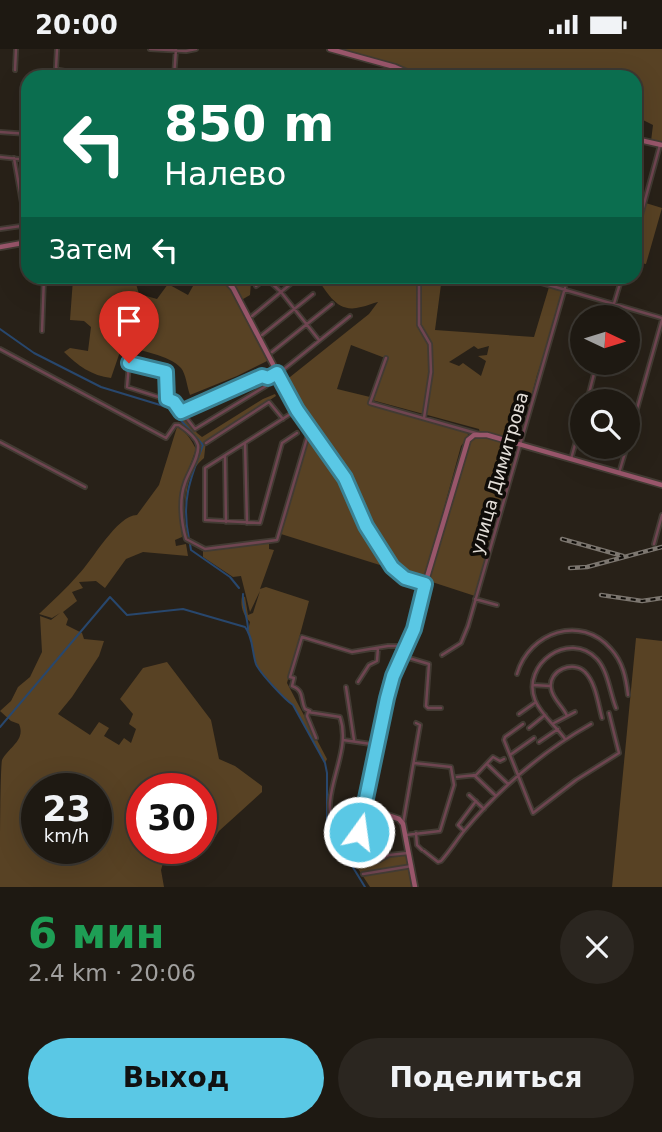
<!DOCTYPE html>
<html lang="ru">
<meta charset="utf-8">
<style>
body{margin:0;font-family:"DejaVu Sans",sans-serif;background:#2b2620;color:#f1f3f6;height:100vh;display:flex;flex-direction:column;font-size:26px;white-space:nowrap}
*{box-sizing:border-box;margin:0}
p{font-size:23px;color:#a1a09f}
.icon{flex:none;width:38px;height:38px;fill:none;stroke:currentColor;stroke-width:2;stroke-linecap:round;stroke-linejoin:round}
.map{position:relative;height:838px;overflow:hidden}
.sheet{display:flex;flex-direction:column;background:#1e1912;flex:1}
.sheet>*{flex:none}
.guide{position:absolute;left:21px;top:21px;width:621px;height:214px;border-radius:21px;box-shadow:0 7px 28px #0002,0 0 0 2px #3c3832;background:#0b6e4f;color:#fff;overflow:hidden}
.needle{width:46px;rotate:94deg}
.controls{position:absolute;left:570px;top:256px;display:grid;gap:14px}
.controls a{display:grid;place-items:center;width:70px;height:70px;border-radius:50%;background:#1e1912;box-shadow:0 7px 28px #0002,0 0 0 2px #3c3832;font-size:35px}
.speed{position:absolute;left:21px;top:724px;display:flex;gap:14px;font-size:35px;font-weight:700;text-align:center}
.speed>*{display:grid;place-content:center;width:91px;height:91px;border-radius:50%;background:#1e1912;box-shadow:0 7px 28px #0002,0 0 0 2px #3c3832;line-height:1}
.speed small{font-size:18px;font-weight:400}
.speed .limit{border:10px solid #d22;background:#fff;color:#111}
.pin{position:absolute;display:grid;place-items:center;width:60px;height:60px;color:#fff;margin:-72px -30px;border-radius:50% 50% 50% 0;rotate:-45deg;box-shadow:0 0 7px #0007}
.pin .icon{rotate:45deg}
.me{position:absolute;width:77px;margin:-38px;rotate:14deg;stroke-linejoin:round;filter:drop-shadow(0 0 5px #0008)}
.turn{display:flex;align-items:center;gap:24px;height:147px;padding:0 28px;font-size:32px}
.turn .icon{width:91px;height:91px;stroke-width:2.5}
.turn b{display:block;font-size:49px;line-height:60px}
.then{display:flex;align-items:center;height:66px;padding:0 28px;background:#0003;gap:14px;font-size:26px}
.round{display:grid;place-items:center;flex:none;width:74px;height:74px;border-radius:37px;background:#2b2620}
.headline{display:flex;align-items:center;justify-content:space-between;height:119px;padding:0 28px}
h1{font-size:42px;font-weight:800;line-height:52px;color:#1e9e55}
.primary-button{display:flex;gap:14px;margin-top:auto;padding:14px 28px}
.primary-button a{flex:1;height:80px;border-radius:42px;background:#5ac8e5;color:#111;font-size:28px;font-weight:800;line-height:80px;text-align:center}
.primary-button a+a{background:#2b2620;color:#f1f3f6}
.status{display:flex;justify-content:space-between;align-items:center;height:49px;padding:0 35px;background:#1e1912;direction:ltr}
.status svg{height:19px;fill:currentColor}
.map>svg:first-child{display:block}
</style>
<div class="status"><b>20:00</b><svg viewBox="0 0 49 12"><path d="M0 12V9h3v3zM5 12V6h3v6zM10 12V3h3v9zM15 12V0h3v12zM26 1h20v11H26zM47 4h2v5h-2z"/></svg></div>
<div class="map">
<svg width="662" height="838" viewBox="0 0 662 838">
<rect width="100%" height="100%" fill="#282118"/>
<path fill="#584224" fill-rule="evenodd" d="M330 0H662V94L651 92 653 76 639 69V64H635V28H418L403 20Z
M635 90 640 91 635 120 636 151 662 159 646 215 635 213Z
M76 228H134L139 245 157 250 168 235 188 246 198 228H246L251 233 250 246 238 253 269 311 237 327 190 346C187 338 186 325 181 319 170 306 138 301 122 297L111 329C92 327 77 316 64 303L70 299 88 302 91 278 84 272 70 271 73 230Z
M316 228H442L435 281 534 288 552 228H570L537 326 526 368 512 366 510 368 506 390 511 392 514 410 475 547 429 532 427 529 471 388 480 385 479 380 372 351 368 354 467 384 469 387 461 397 424 532 402 526 394 519 369 476 354 439 285 332 369 265 378 253C373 254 367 257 361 258 337 265 328 244 316 228ZM351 296 385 309 370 348 337 340ZM474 297 478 300 489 297 487 306 478 307 486 312 481 327 463 314 459 317 449 313Z
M275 345 276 347 206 392 204 409C185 425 187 446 184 468L186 435 200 396 172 362 176 359 197 384 202 388 263 350Z
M177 378C188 384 191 391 196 400L183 436 180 449 182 488 175 491 176 497 186 495 188 507 143 503 126 510 105 539 96 532 79 533 83 539 72 543 77 552 63 563 68 570 66 576 82 584 84 590 104 592 99 607 72 648 58 665 90 686 99 673 109 679 104 687 119 696 124 689 131 694 136 680 129 675 133 665 120 650 143 619 167 613 211 671 219 710 235 717 262 737V743L219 782 214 790 201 791V740H195L194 737 187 740H142V800H182L163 814 161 821 164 838H0C0 819 0 720 2 711 9 698 26 691 19 675L11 672 0 662 11 652 18 638 30 628 42 603 40 567 51 571 60 564 52 569 39 565C52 552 66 540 78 526 92 512 117 466 137 466L159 436ZM37 740H96V800H37Z
M311 383 344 429 387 515 383 517 281 485Z
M269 493V500L274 501 260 540 266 538 309 552 287 634 327 710 325 714 293 656 286 651 257 618 248 581 250 573C243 566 240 557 242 547L245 548 248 566 253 564 260 542 250 563 241 527 233 528 203 508V501Z
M636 589 662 592V838H612Z
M408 805 414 838H370L349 806 380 814 391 807Z"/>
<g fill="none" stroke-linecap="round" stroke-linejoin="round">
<path stroke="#28476d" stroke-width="2" d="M0 280 34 304 101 338 170 359 203 396C190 430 181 453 189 490
M190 495 191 501 230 528 239 539
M243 545C242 558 248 568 248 581
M0 678 110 548 127 566 183 560 245 578C253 588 252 603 256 615 259 623 285 651 293 656L325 714 327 724V776L365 838"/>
<defs>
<path id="street" d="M57 0 56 19 59 21 99 28
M150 0 186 2 196 0
M15 21 16 0
M174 28 176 0
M0 83 28 85
M0 108 28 111
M14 109 26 176
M0 180 28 176
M635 188 660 96
M182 228 192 233
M265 228 281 243 319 291
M419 228V276L430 295 431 323 424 369
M521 228 662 269
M256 237 268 228
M252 267 299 228
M610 268 622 228
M42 282 44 228
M262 286 313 245
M0 300 166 389 175 376H179C185 380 196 388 198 396 200 407 188 424 185 434 179 450 181 473 186 490L205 500 277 491 310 379
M272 303 332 255
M386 309 370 354 479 385
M278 325 350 267
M167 350 165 322 129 315 127 338 174 353 195 380 266 337 268 329
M587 352 597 313
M295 362 205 419V471L260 474 282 394 297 384
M181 363 262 327 267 328
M628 392 662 271
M0 393 85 438
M206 394 269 353 283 370
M245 394 247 474
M225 407 226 473
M571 410 583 367
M619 424 627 397
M654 495 662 466
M475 550 497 556
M442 606 461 594 468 577 565 239
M402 607 429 615 426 657 428 659H441
M517 625C529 583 581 565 611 600 623 613 626 629 628 646
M358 633 369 616 377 612 378 599
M533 636 550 637
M346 638 354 691
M310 662 305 660C300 650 305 642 292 637L294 629 290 628 302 588 352 603 388 597H404
M519 665 536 653
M567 667C563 657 552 650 551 639 548 621 574 611 585 623 596 634 598 655 602 669
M554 674 575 663
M523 675 505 688 504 691 533 764 576 731 619 704 609 664
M529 679 545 666
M316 689 307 667 308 663 340 668C353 706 317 745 335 781 345 801 357 807 377 812L389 806 408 804
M565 690C556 677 541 666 535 651 521 615 569 581 597 610 608 622 610 644 616 659
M343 691 378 696
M539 693 558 680
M510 706 534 689
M487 715 508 735
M474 726 496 747
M457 728 476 726 493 708 500 712 504 710
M469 746 484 760
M403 775 420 676 416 674
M464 782 458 776 476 752
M416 784 417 796 422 801
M358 786 367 755
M406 786 440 782 454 736 451 718 414 714
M424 802 438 813 441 812C449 803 456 792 464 782 500 739 541 703 591 675
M363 825 412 817"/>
<path id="secondary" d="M330 0 395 18 418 28
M635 90 662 96
M0 198 28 193
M223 228 233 239 297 361 345 429 366 477 388 513 397 525 425 535
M415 838 403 775 399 770 370 760 367 752 393 627 415 575 425 535 468 391 474 386H487L662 436"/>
</defs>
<use href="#street" stroke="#423b33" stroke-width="6"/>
<use href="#secondary" stroke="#423b33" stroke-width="8"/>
<use href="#street" stroke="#6f4551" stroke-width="2.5"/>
<use href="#secondary" stroke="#99566b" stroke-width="4.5"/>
<defs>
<path id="rail" d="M562 490 623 507
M570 519 587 518 662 498
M601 546 642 552 662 549"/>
</defs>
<use href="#rail" stroke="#7c766f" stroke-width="4.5"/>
<use href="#rail" stroke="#0f0c08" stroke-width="2" stroke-dasharray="5" stroke-linecap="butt"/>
</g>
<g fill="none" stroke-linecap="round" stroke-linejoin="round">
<defs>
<path id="route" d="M129 314 166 323 167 350 174 353 181 363 262 327 268 329 277 324 297 361 345 429 366 477 392 518 405 529 425 535 414 580 393 627 387 649 359 783"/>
</defs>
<use href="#route" stroke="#3a8295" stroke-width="18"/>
<use href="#route" stroke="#5ac8e5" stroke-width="12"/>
</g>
<g text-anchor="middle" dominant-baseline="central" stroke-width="7" stroke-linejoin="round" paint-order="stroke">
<g font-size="18" fill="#e3ded8" stroke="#0f0c08">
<text transform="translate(499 424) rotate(-74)">улица Димитрова</text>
</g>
</g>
</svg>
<div class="controls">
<a><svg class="needle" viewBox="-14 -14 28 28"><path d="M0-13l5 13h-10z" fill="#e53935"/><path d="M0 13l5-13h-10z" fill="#a1a09f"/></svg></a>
<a><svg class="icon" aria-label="search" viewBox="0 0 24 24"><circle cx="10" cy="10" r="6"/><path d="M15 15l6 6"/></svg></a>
</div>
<div class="speed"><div>23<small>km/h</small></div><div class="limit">30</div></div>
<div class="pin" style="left:129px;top:314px;background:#d93025"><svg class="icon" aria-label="arrive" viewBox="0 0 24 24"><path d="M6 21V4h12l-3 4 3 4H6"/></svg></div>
<svg class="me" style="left:359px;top:783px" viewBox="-20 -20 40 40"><circle r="17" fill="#5ac8e5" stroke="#fff" stroke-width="3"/><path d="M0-11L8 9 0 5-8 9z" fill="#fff"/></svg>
<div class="guide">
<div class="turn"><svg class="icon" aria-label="left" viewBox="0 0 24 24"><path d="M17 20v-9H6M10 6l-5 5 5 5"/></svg><div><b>850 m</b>Налево</div></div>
<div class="then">Затем<svg class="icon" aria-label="left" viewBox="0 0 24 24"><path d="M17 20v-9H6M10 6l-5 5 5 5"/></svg></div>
</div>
</div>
<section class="sheet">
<div class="headline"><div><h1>6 мин</h1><p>2.4 km · 20:06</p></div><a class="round"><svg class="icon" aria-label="close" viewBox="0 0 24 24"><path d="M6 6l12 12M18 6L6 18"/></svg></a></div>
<div class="primary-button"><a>Выход</a><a>Поделиться</a></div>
</section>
